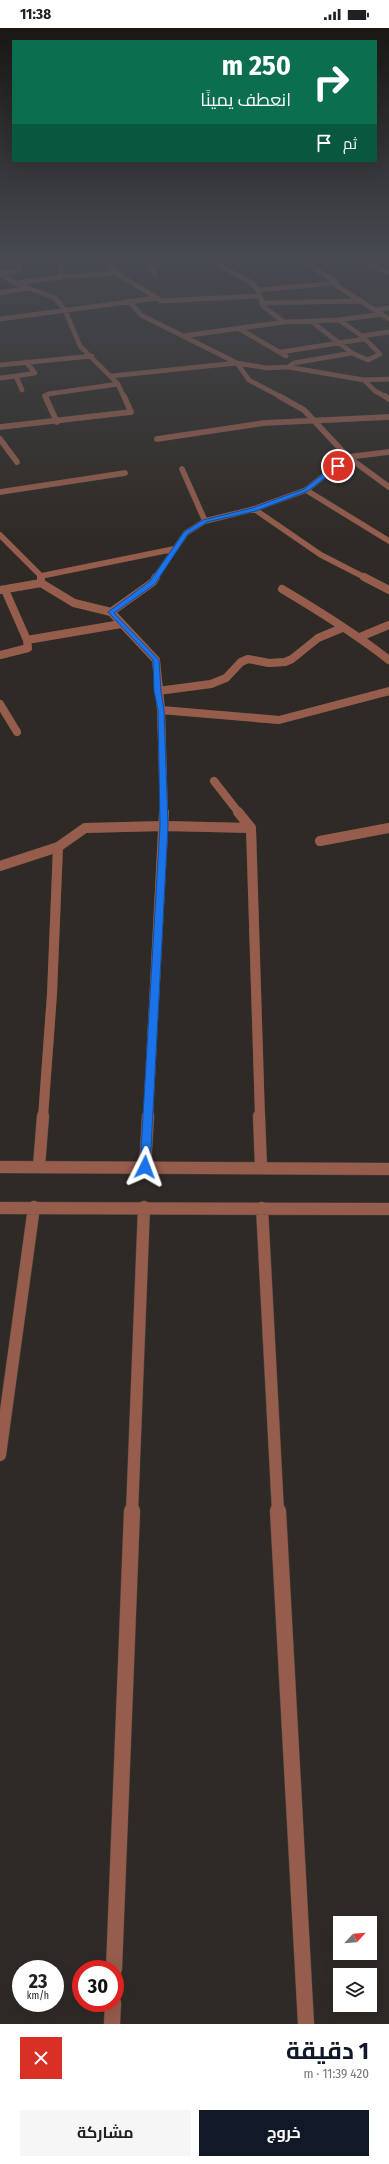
<!DOCTYPE html>
<html lang="ar">
<meta charset="utf-8">
<style>
body{margin:0;font-family:"Fira Sans Condensed",Cairo,sans-serif;background:#f6f6f6;color:#202124;direction:rtl;height:100vh;display:flex;flex-direction:column;font-size:15px;white-space:nowrap}
*{box-sizing:border-box;margin:0}
p{font-size:13px;color:#757577}
.icon{flex:none;width:22px;height:22px;fill:none;stroke:currentColor;stroke-width:2;stroke-linecap:round;stroke-linejoin:round}
.map{position:relative;height:1996px;overflow:hidden;direction:ltr}
.details{display:flex;flex-direction:column;background:#fff;flex:1}
.details>*{flex:none}
.guide{position:absolute;left:12px;top:12px;width:365px;height:122px;border-radius:0px;box-shadow:0 4px 16px #0002;direction:rtl;background:#0b6e4f;color:#fff;overflow:hidden}
.needle{width:26px;rotate:64deg}
.fabs{position:absolute;left:333px;top:1888px;display:grid;gap:8px}
.fabs a{display:grid;place-items:center;width:44px;height:44px;border-radius:0px;background:#fff;box-shadow:0 4px 16px #0002;font-size:20px}
.speed{position:absolute;left:12px;top:1932px;display:flex;gap:8px;font-size:20px;font-weight:700;text-align:center}
.speed>*{display:grid;place-content:center;width:52px;height:52px;border-radius:50%;background:#fff;box-shadow:0 4px 16px #0002;line-height:1}
.speed small{font-size:10px;font-weight:400}
.speed .limit{border:6px solid #d22;background:#fff;color:#111}
.pin{position:absolute;display:grid;place-items:center;width:34px;height:34px;color:#fff;margin:-17px;border:2px solid #fff;border-radius:50%;box-shadow:0 1px 4px #0007}
.me{position:absolute;width:44px;margin:-22px;rotate:3deg;stroke-linejoin:round;filter:drop-shadow(0 0 3px #0008)}
.turn{display:flex;align-items:center;gap:14px;height:84px;padding:0 20px;font-size:18px}
.turn .icon{width:52px;height:52px;stroke-width:2.5}
.turn b{display:block;font-size:28px;line-height:34px}
.then{display:flex;align-items:center;height:38px;padding:0 20px;background:#0003;gap:8px;font-size:15px}
.round{display:grid;place-items:center;flex:none;width:42px;height:42px;border-radius:0px;background:#f6f6f6}
.headline{display:flex;align-items:center;justify-content:space-between;height:68px;padding:0 20px}
h1{font-size:24px;font-weight:700;line-height:30px;color:#111827}
.primary-button{display:flex;gap:8px;margin-top:auto;padding:8px 20px}
.primary-button a{flex:1;height:46px;border-radius:0px;background:#111827;color:#fff;font-size:16px;font-weight:700;line-height:46px;text-align:center}
.primary-button a+a{background:#f6f6f6;color:#202124}
.status{display:flex;justify-content:space-between;align-items:center;height:28px;padding:0 20px;background:#fff;direction:ltr}
.status svg{height:11px;fill:currentColor}
.map>svg:first-child{display:block}
</style>
<div class="status"><b>11:38</b><svg viewBox="0 0 49 12"><path d="M0 12V9h3v3zM5 12V6h3v6zM10 12V3h3v9zM15 12V0h3v12zM26 1h20v11H26zM47 4h2v5h-2z"/></svg></div>
<div class="map">
<svg width="389" height="1996" viewBox="0 0 389 1996">
<rect width="100%" height="100%" fill="#2f2a25"/>
<g fill="none" stroke-linecap="round" stroke-linejoin="round">
<defs>
<path id="minor-far5" d="M105 230 116 245 162 273 258 268
M206 230 251 254 258 262
M299 230 337 255V258L389 291
M356 230 389 245
M143 231 155 245
M109 234 155 230
M0 245 20 242 18 230
M0 246 15 255 55 270 65 282 80 318 118 356 124 369
M61 249 116 245
M17 255 61 249 62 230
M0 265 28 260
M129 273 141 287 237 335 267 340 288 339 294 335 352 325
M262 275 360 273
M374 282 389 280
M0 291 157 270
M311 293 352 325 368 332 380 326 362 308 339 292
M284 294 263 278 258 262 337 255
M238 300 286 328
M183 308 284 294 339 292 382 286
M362 308 389 304
M281 324 364 311
M0 337 92 328
M288 339 364 352 389 351
M111 348 237 335 249 352 281 369
M0 350 16 348
M364 352 375 363 386 369
M22 362 16 348 35 345 26 334
M46 369 48 366 118 356"/>
<path id="minor-far4" d="M45 368 57 394
M279 368 304 382 348 429 389 459
M385 368 389 371
M0 399 131 384 124 368
M0 411 17 434
M157 411 264 395 389 389
M182 441 205 493
M306 462 389 513
M0 464 125 445
M254 481 321 527 366 550
M0 507 41 548V550
M41 548 174 521
M155 550 186 505 205 493 254 481 306 462 348 429 389 424"/>
<path id="minor-far3" d="M41 549V555L74 575 111 584
M156 549 153 554 111 584 156 632 161 682 164 785
M364 549 389 562
M282 561C319 583 355 605 389 632
M0 562 41 555
M360 609 389 597
M27 612 121 596
M0 627 28 620 27 612 5 562
M158 663 211 656 226 650 241 634 248 631 269 635 285 634 292 631 318 610 342 600
M0 676 17 704
M161 682 279 692 389 663
M214 753 239 785"/>
<path id="minor-far2" d="M238 784 251 800 260 1089
M320 813 389 800
M0 838 58 819
M43 1089 52 966 58 819 85 800 164 798 251 800
M148 1089 164 784"/>
<path id="minor-far1" d="M259 1088 261 1140
M39 1138 43 1088
M0 1139 389 1141
M145 1139 148 1088
M0 1180 389 1181
M262 1180 278 1484
M0 1427 34 1179
M132 1484 144 1179"/>
<path id="minor" d="M278 1483 306 1996
M114 1941 132 1483
M112 1996 113 1975"/>
</defs>
<use href="#minor-far5" stroke="#494540" stroke-width="5"/>
<use href="#minor-far4" stroke="#494540" stroke-width="6"/>
<use href="#minor-far3" stroke="#494540" stroke-width="8"/>
<use href="#minor-far2" stroke="#494540" stroke-width="10"/>
<use href="#minor-far1" stroke="#494540" stroke-width="13"/>
<use href="#minor" stroke="#494540" stroke-width="17"/>
<use href="#minor-far5" stroke="#965c4c" stroke-width="4.5"/>
<use href="#minor-far4" stroke="#965c4c" stroke-width="5.5"/>
<use href="#minor-far3" stroke="#965c4c" stroke-width="8"/>
<use href="#minor-far2" stroke="#965c4c" stroke-width="10"/>
<use href="#minor-far1" stroke="#965c4c" stroke-width="12"/>
<use href="#minor" stroke="#965c4c" stroke-width="16"/>
</g>
<linearGradient id="sky" x2="0" y2="1"><stop stop-color="#1a1714"/><stop offset="0.45" stop-color="#474a51"/><stop offset="1" stop-color="#474a51" stop-opacity="0"/></linearGradient>
<rect width="389" height="509" fill="url(#sky)"/>
<path fill="#1a73e8" stroke="#114b97" d="M336 436 340 438 308 463 256 483 207 494 188 506 155 556 114 585 159 632 161 663 164 682 168 798 150 1139 145 1143 140 1139 160 798 158 682 154 663 153 632 108 584 150 553 184 504 203 492 252 480 304 461Z"/>
</svg>
<div class="fabs">
<a><svg class="needle" viewBox="-14 -14 28 28"><path d="M0-13l5 13h-10z" fill="#e53935"/><path d="M0 13l5-13h-10z" fill="#757577"/></svg></a>
<a><svg class="icon" aria-label="layers" viewBox="0 0 24 24"><path d="M12 4l9 5-9 5-9-5zM3 14l9 5 9-5"/></svg></a>
</div>
<div class="speed"><div>23<small>km/h</small></div><div class="limit">30</div></div>
<div class="pin" style="left:338px;top:438px;background:#d93025"><svg class="icon" aria-label="arrive" viewBox="0 0 24 24"><path d="M6 21V4h12l-3 4 3 4H6"/></svg></div>
<svg class="me" style="left:145px;top:1139px" viewBox="-20 -20 40 40"><path d="M0-17L14 15 0 8-14 15z" fill="#1a73e8" stroke="#fff" stroke-width="4"/></svg>
<div class="guide">
<div class="turn"><svg class="icon" aria-label="right" viewBox="0 0 24 24"><path d="M7 20v-9h11M14 6l5 5-5 5"/></svg><div><b>250 m</b>انعطف يمينًا</div></div>
<div class="then">ثم<svg class="icon" aria-label="arrive" viewBox="0 0 24 24"><path d="M6 21V4h12l-3 4 3 4H6"/></svg></div>
</div>
</div>
<section class="details">
<div class="headline"><div><h1>1 دقيقة</h1><p>420 m · 11:39</p></div><a class="round" style="background:#d93025;color:#fff"><svg class="icon" aria-label="close" viewBox="0 0 24 24"><path d="M6 6l12 12M18 6L6 18"/></svg></a></div>
<div class="primary-button"><a>خروج</a><a>مشاركة</a></div>
</section>
